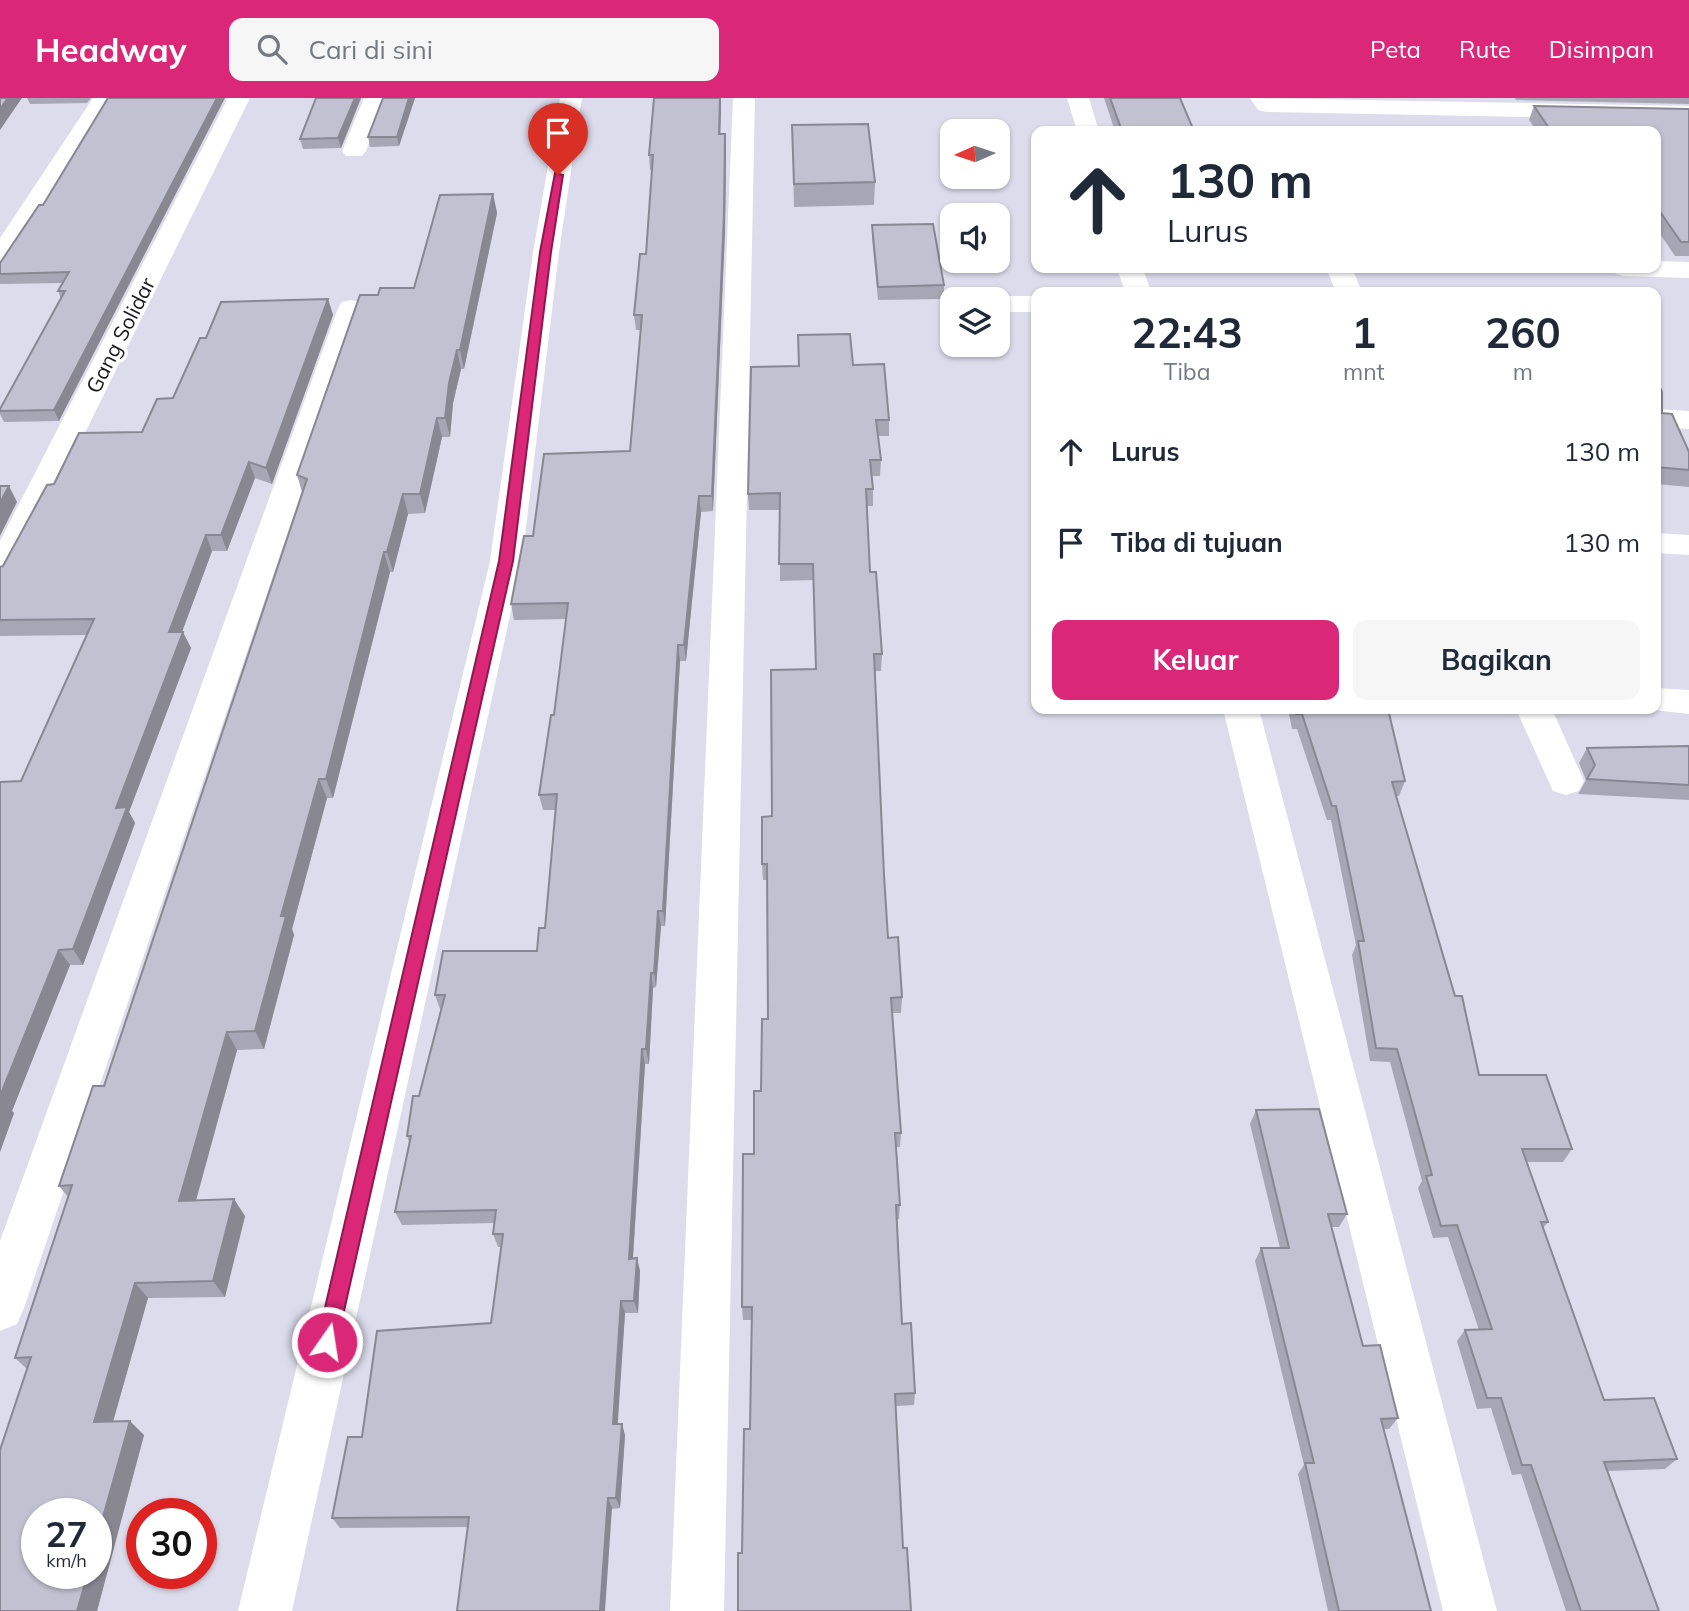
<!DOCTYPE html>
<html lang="id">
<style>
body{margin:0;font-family:Mulish,sans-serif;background:#f6f6f7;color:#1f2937;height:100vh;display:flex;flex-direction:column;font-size:26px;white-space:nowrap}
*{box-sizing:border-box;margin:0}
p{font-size:23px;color:#747a83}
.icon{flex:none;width:38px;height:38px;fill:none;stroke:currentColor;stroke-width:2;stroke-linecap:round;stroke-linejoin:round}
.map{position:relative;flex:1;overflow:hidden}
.drawer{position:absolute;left:1031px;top:189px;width:630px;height:427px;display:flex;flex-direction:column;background:#fff;border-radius:14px;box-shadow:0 2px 5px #0004}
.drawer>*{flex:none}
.hud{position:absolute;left:1031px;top:28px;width:630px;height:147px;border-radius:14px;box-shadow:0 2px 5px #0004;background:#fff;color:#1f2937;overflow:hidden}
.needle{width:46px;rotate:267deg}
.tools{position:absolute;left:940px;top:21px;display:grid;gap:14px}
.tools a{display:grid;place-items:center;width:70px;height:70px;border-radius:14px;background:#fff;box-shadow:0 2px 5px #0004;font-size:35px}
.speed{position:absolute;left:21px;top:1400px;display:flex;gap:14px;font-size:35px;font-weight:700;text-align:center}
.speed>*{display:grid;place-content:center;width:91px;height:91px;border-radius:50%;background:#fff;box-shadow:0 2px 5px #0004;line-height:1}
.speed small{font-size:18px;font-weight:400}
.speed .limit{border:10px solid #d22;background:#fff;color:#111}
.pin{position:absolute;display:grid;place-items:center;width:60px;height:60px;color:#fff;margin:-72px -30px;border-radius:50% 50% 50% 0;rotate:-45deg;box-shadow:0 0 7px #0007}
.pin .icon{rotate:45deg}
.me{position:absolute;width:77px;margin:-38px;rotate:13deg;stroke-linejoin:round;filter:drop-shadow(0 0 5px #0008)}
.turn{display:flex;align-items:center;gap:24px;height:147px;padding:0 21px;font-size:32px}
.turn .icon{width:91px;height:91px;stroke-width:2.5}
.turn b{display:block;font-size:49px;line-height:60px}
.eta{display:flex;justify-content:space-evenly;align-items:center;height:119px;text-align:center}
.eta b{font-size:42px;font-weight:700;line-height:49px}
.button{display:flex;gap:14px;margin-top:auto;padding:14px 21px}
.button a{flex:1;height:80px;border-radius:14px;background:#db2777;color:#fff;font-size:28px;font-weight:700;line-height:80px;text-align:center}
.button a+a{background:#f6f6f7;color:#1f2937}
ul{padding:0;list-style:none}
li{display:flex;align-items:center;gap:21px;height:91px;padding:0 21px}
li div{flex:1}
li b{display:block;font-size:26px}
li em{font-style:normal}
header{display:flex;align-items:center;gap:42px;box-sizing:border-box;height:98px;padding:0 35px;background:#db2777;color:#fff}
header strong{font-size:33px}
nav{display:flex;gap:38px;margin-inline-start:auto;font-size:24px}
.search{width:490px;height:63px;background:#f6f6f7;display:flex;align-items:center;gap:18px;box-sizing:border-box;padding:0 24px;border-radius:14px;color:#747a83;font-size:26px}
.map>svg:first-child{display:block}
</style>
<header>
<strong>Headway</strong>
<div class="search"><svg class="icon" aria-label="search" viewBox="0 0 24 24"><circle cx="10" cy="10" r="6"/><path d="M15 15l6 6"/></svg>Cari di sini</div>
<nav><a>Peta</a><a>Rute</a><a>Disimpan</a></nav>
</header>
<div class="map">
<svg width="1689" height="1513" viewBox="0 0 1689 1513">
<rect width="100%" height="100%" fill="#dddcec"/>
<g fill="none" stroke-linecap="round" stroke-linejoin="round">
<path fill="#fff" fill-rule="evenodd" d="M93 0H115L9 164 0 167V140Z
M228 0H250L16 475 11 482 0 485V443Z
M364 0H386L366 53 362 58H346L342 53Z
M560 0H582L559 154 522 463 292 1513H238L490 463 533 154Z
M733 0H755L724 1513H670Z
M1067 0H1089L1099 33H1077Z
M1250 0 1689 8V22L1266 14 1258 12Z
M1656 163 1689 164V180L1623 178 1614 175 1610 170H1656Z
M1117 170H1143L1151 194H1125Z
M1326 170H1352L1362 194H1336Z
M998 198H1036V214H998V201H988Z
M351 202 360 204 364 210 24 1210 17 1226 0 1233V1143L338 210 342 204Z
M1656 311 1689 313V331L1656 329Z
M1656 435 1689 437V457L1656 455Z
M1656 590 1689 592V616L1644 611H1656Z
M1223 611H1259L1497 1513H1443Z
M1516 611H1552L1584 683 1579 693 1566 697 1553 693Z"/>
</g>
<path fill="#a7a6b4" d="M27 0H91L87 5 30 6Z
M108 0 59 323 4 324 0 316V311L61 201 58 193 63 185 0 186V165L43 107Z
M316 0H361L341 50 303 51 300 41Z
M415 0 399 48 370 49 368 39Z
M654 0H721L720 36 726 51 725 132 713 413 701 414 686 563H680L665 828H661L656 889 653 890 649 966H645L633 1161 637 1160 640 1173 638 1215H625L617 1326 625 1337 620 1410 468 1429 340 1430 332 1420 362 1339 491 1225 501 1149H498L493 1136 494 1125 402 1127 395 1114 409 1044 407 1038 419 998 441 911H440L435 897 537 853 545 830 556 712H543L539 697 554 617 566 521 514 522 511 506 533 438 630 353 641 232H636L634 217 646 156 652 72H650L649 57Z
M1104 0H1180L1194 33H1115Z
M1515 0H1689V6L1516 2Z
M1534 8 1689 11V158H1675L1656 130V33H1537L1529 22Z
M792 27 875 84 874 107 794 109Z
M493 96 497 115 464 271H461L453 305 450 339H442L425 415 408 416 393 474H390L333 700H327L292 831 294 837 264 951 237 952 196 1103 245 1118 225 1199 148 1200 113 1323 144 1337 97 1513H0L27 1271 15 1260 68 1099 59 1088 104 988 302 394 297 377 378 197 414 190Z
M872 127 944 187V201L878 202 872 140Z
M328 201 333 217 272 386 255 380 227 453H212L182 534 191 550 129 714 135 725 83 867H70L12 1013 14 1015 0 1054 21 683 87 537 0 538V469L3 468 54 386 142 334 173 300 206 240Z
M853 267 889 322V338H878L881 362 880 378H872L873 391V408H867L870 474 882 556 881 573H875L884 777 888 840 902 899 901 915H892L901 1035 900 1049H896L900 1107 899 1121H897L902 1226 915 1295 914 1307 896 1308 742 1455 750 1331 752 1222H743L742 1209 754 1056 768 921 767 782H763L762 766 772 718 816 571 814 482 780 483V412H749L748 396Z
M1656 281 1662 315 1689 354V389L1656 386Z
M1288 611H1388L1405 683 1399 698H1396L1479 977 1572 1051 1563 1064H1527L1548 1124 1543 1130 1604 1302 1677 1361 1665 1371 1608 1373 1659 1513H1566L1521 1376 1512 1377 1491 1310 1477 1311 1457 1243 1465 1232H1479L1448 1139 1433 1140 1418 1090 1422 1083 1390 964 1370 963 1352 857 1356 847 1331 722H1327L1297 631H1292Z
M1689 648V702L1578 696 1586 682 1579 665 1587 650Z
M1256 1012 1347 1116 1339 1129H1331L1363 1248 1398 1320 1389 1331H1383L1431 1513H1328L1298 1376 1304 1367 1255 1163 1261 1150H1280L1250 1026Z"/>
<path fill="#888792" d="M8 0H22L0 32V11Z
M217 0H225L59 323 54 312Z
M355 0H361L341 50 338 40Z
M409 0H415L399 48 397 39Z
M720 0 721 8 720 51 719 36Z
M725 36 726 51 725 132 713 413 712 398Z
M493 96 497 115 464 271 460 252Z
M328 201 333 217 272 386 266 370Z
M457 252 461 271 453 305 450 339 445 320 449 285Z
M437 320 442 339 425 415 420 396Z
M249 364 255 380 227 453 221 437Z
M9 388 17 404 0 438V405Z
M403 396 408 416 393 474 387 454Z
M699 398 701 414 686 563 684 547Z
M206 437 212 453 176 550 169 534Z
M384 454 390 474 333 700 326 681Z
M183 534 191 550 129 714 135 725 83 867 73 851 116 710Z
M678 547 680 563 665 828 663 813Z
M319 681 327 700 292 831 294 837 264 951 255 933 281 818Z
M658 813 661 828 656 889 654 875Z
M59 852 70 867 12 1013 14 1015 0 1054V998Z
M651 875 653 890 649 966 646 951Z
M227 934 237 952 191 1120 179 1103Z
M642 951 645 966 632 1173 629 1161Z
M234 1101 245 1118 225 1199 213 1183Z
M637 1160 640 1173 638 1215 634 1203Z
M135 1185 148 1200 109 1338 94 1324Z
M621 1203 625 1215 617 1337 613 1326Z
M130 1323 144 1337 97 1513H77L88 1475H96V1444Z
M622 1326 625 1337 620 1410 616 1400Z
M608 1400 612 1410 605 1513H600Z"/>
<path fill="#c2c1d1" stroke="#888792" stroke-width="2" d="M0 0H8L0 11Z
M108 0H217L54 312 0 313V311L65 193H58L69 174 0 176V165L39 107H43Z
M316 0H355L338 40 300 41Z
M383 0H409L397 39H368Z
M654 0H720L719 36H725L724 117 712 398H699L684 547H678L663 813H658L654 875H651L646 951H642L629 1161 637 1160 634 1203H621L613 1326H622L616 1400H608L600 1513H457L469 1419 332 1420 348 1339H362L377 1233 491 1225 503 1136H493L496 1112 395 1114 411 1038H407L413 998H419L445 897H435L443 853H537L539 830H545L557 696 539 697 551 617H554L568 505 511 506 524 438H533L544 356 630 353 642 217H634L640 156H646L653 57H649Z
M1110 0H1180L1194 33H1122Z
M1534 8 1689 11V144H1681L1656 108V33H1551Z
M868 26 875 84 794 86 792 27Z
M493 96 460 252H457L449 285 445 320H437L420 396H403L387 454H384L326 681H319L281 818H286L255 933 227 934 179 1103 234 1101 213 1183 135 1185 94 1324 130 1323 96 1444V1416H37V1475H88L77 1513H0V1352L31 1259 15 1260 72 1087 59 1088 93 988H104L307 381 297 377 360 197H378L380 190H414L440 97Z
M933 126 944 187 878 189 872 127Z
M328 201 266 370 249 364 221 437H206L169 534H183L116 710 127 709 73 851 59 852 0 998V684L21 683 94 521 0 522V469L3 468 47 387 54 386 79 335 142 334 157 301 173 300 200 240H206L221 204Z
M850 236 853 267 884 266 889 322H876L881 362H870L873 391H866L870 474H876L882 556H874L884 777 888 840 898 839 902 899 891 900 901 1035H895L900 1107H896L902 1226 911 1225 915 1295 895 1296 903 1450H907L911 1513H738V1455H742L744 1331H750L752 1209H742L743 1056H754V993H761L762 921H768L767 766H762V719L772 718 771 572 816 571 813 466H779L780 395 748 396 751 269 799 268 798 237Z
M1656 281 1662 294V315L1672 316 1689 354V372L1656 369Z
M0 388H9L0 405Z
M1295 611H1388L1405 683 1392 684 1455 898H1462L1479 977H1546L1572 1051H1522L1548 1124H1541L1604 1302 1654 1300 1677 1361 1604 1364 1659 1513H1581L1531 1367H1522L1501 1300H1487L1465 1232 1492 1231 1457 1127 1441 1128 1426 1078 1432 1077 1397 951 1376 950 1358 843H1364L1336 708H1332L1302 616H1296Z
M1689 648V687L1587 681 1595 667 1587 650Z
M1319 1011 1347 1116H1328L1363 1248 1380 1247 1398 1320 1381 1321 1431 1513H1339L1305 1365H1314L1261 1150H1289L1256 1012Z"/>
<path fill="#db2777" stroke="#8e194d" stroke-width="2" d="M555 75 563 77 551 154 513 463 337 1244 334 1251 327 1254 320 1251 317 1244 499 463 540 154Z"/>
<g text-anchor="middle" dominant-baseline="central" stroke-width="7" stroke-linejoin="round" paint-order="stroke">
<g font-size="21" fill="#17171c" stroke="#fff">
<text transform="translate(120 237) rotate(-63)">Gang Solidar</text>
</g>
</g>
</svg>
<div class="tools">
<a><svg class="needle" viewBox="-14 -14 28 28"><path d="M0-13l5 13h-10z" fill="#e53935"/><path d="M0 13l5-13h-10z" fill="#747a83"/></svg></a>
<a><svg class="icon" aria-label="sound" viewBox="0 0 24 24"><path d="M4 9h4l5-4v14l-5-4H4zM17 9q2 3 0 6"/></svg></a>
<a><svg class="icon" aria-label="layers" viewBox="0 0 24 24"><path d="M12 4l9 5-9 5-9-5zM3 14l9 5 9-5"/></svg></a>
</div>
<div class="speed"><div>27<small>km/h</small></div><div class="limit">30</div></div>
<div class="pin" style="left:558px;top:77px;background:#d93025"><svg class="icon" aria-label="arrive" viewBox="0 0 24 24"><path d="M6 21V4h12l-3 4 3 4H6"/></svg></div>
<svg class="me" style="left:327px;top:1244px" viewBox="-20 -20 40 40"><circle r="17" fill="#db2777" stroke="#fff" stroke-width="3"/><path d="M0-11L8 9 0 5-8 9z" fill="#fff"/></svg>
<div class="hud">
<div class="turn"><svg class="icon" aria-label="ahead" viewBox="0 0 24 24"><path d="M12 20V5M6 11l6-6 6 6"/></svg><div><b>130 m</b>Lurus</div></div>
</div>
<section class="drawer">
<div class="eta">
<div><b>22:43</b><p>Tiba</p></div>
<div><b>1</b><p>mnt</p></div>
<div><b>260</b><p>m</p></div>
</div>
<ul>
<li><svg class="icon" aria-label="ahead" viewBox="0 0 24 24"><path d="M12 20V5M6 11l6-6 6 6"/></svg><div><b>Lurus</b></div><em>130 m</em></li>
<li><svg class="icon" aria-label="arrive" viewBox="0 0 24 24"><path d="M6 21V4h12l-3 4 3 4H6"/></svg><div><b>Tiba di tujuan</b></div><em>130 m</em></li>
</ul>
<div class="button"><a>Keluar</a><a>Bagikan</a></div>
</section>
</div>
